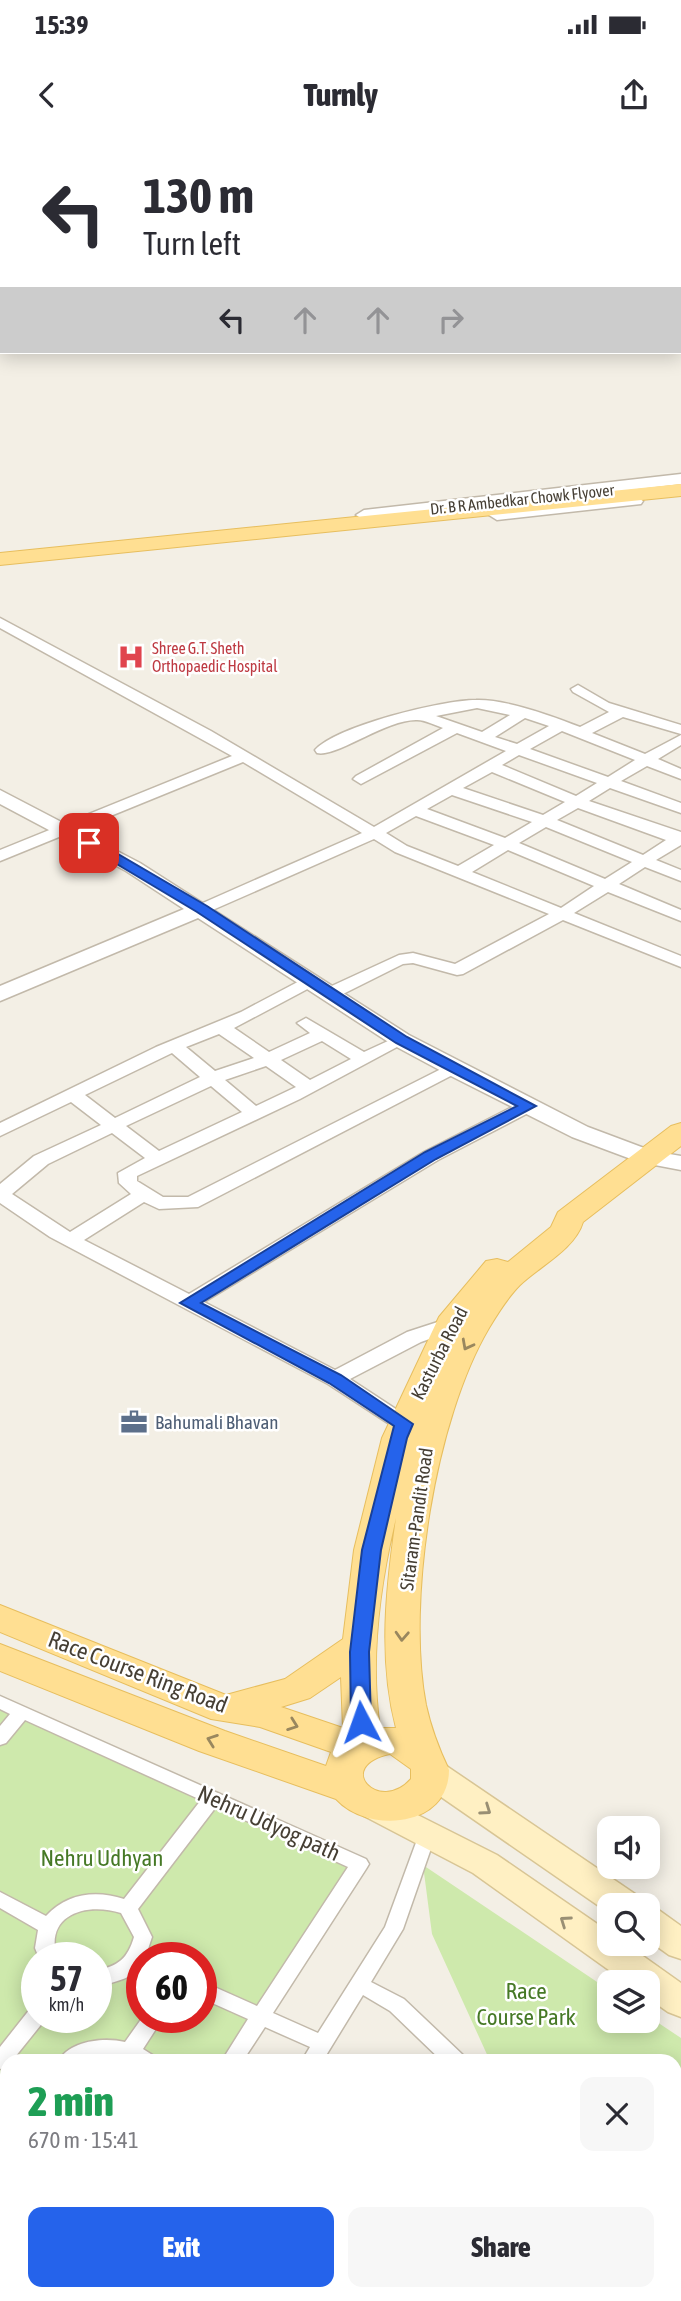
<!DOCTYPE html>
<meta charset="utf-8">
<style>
body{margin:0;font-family:"Asap Condensed",sans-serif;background:#f7f7f7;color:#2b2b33;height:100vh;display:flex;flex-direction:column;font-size:26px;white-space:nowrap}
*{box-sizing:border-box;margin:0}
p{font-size:23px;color:#7c7c81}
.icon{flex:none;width:38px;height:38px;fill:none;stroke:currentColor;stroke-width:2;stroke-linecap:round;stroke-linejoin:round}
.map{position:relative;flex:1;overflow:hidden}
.details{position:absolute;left:0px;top:1914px;width:682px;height:247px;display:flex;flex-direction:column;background:#fff;border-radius:21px 21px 0 0;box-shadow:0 4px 18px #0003}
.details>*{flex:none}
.guide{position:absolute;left:0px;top:0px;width:682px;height:214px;box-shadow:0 4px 18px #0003;background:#fff;color:#2b2b33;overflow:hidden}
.fabs{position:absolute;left:597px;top:1676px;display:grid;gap:14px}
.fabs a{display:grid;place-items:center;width:63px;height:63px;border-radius:14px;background:#fff;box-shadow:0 4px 18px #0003;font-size:35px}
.speed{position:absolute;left:21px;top:1802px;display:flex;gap:14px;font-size:35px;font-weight:700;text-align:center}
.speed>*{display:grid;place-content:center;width:91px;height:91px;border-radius:50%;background:#fff;box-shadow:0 4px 18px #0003;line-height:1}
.speed small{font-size:18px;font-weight:400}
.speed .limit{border:10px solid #d22;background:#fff;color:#111}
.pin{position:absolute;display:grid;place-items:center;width:60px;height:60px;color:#fff;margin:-30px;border-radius:14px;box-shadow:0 4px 10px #0006}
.me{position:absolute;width:77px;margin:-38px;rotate:356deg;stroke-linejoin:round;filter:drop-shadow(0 0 5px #0008)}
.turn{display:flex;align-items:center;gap:24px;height:147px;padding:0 28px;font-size:32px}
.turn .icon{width:91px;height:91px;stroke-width:2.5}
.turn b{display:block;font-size:49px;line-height:60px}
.lanes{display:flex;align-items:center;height:66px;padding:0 28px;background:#0003;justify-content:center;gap:35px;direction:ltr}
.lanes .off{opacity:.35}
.round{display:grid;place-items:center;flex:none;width:74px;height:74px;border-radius:14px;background:#f7f7f7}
.overview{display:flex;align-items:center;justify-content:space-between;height:119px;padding:0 28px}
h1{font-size:42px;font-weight:800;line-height:52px;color:#1e9e55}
.primary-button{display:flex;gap:14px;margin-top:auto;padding:14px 28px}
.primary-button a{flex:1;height:80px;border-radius:14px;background:#2563eb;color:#fff;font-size:28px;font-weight:800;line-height:80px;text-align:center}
.primary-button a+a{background:#f7f7f7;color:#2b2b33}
.status{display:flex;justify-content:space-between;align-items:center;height:49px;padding:0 35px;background:#fff;direction:ltr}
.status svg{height:19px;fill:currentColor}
header{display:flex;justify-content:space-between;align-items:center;height:91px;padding:0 28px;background:#fff;font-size:32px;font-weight:800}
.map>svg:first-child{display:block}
</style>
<div class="status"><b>15:39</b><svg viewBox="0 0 49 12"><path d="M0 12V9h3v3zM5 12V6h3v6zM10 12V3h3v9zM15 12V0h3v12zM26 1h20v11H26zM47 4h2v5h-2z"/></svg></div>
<header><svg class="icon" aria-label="back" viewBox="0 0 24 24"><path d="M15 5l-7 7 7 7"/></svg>Turnly<svg class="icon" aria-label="share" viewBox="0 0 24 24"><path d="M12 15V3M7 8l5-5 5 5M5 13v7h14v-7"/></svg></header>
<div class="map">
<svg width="681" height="2161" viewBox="0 0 681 2161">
<rect width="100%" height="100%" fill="#f3efe5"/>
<path fill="#cee9ac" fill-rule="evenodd" d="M0 1562 360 1724 231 1921 7 1922V2154H79L75 2161H0ZM37 1818H96V1878H37ZM142 1818H201V1878H142Z
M423 1725 609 1850V1881H648V1876L681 1898V2076L676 2073V1922L490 1921 432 1794Z"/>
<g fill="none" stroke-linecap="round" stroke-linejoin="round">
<defs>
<path id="pedestrian" d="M0 1556 366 1719 369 1724 366 1729 273 1873 318 1893 385 1787 421 1689 427 1687 433 1689 436 1694 403 1789 371 1842 404 1859 464 1916 467 1922H443L390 1871 363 1855 322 1922H301L310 1907 265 1887 242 1922H221L248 1879 201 1858V1841L257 1866 348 1727 216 1667 138 1769 152 1797 145 1818H142C141 1838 112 1843 96 1846V1830C118 1827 128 1818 134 1797L121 1773C87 1762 44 1774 57 1818H39L35 1808 38 1790 0 1768V1752L46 1776C67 1753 96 1750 124 1759L201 1660 25 1580 6 1603 0 1605V1586L10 1574 0 1569Z
M37 1867V1878H45L44 1881 11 1922H7V1927L0 1929V1907L30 1869Z
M142 1878H163L143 1909 154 1916 157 1922H132L108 1916H97L83 1922H58C69 1900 105 1897 125 1902Z
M0 2063 7 2065V2084L0 2082Z
M676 2091 681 2093V2115L676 2113Z
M68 2154H89L86 2161H64Z
M155 2154H176L173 2161H151Z
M252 2154H273L270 2161H248Z
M581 2154H602L599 2161H577Z"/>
<path id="minor" d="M148 0H158L146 2Z
M252 0H277L279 2H253Z
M357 0H373L355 2Z
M630 0H645L628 2Z
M673 0H681V3L674 2Z
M0 83H2L0 91Z
M0 122H2V128H0Z
M0 146H2L0 153Z
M0 199H2V205H0Z
M0 478 211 591 374 687 506 611 457 593 361 644 353 639 356 636 443 588C435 585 425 580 417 580 386 579 336 618 317 613L315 610C337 586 442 560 476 560 506 559 552 576 580 587L609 572 573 552 571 549 578 545 609 563 681 585V594L623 577 592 593 645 614 681 595V605L658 619 681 629V639L647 626 621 641 681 663V673L610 648 589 661 681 692V705L656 720 681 730V741L645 727 619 744 681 770V781L608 752 574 773 681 816V827L563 780 463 834 457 835 413 823 403 824 335 858H323L320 854 323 850 399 815 413 813 455 824 549 774 395 712 374 699 208 772H196V766L362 693 243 622 0 721V710L232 616 0 488ZM477 568 510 575 482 592 436 576ZM525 578 549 586 517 604 495 597ZM562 591 635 620 608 637 530 609ZM519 615 597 643 576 656 502 625ZM492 632 565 662 543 675 463 648ZM452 655 532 682 505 698 427 669ZM578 668 666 700 643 715 557 680ZM416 676 494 705 458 726 407 706 386 693ZM546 687 632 722 605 739 519 703ZM508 710 594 746 561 768 472 732Z
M309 836 315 837 318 841 315 845 234 888 269 912 310 893 297 883 306 878 364 912 401 895 410 900 300 959 137 1036V1041L163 1057H188L449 925H461L464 929 198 1067 159 1069 144 1062 84 1100 189 1154 424 1012 522 962H534L537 966 534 970 438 1020 204 1162 335 1230 407 1192 450 1178 457 1179 460 1184 457 1189 421 1202 350 1239 411 1279 422 1282 426 1287 422 1292 415 1294 397 1289 328 1244 50 1097 0 1063V1044L34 1016 101 985 71 962 0 996V983L156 907 241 872ZM219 894 254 918 215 931 186 907ZM322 901 351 919 310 940 281 920ZM172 913 200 937 115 978 85 955ZM266 926 296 947 256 966 225 940ZM211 946 242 972 159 1011 126 986ZM112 993 145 1018 118 1033 119 1043 131 1054 70 1092 12 1054 48 1024Z"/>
<path id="tertiary" d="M0 44H2V52H0Z
M681 334V344L364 380 356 375 364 370Z
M635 356 643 361 641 364 497 380 489 375 497 370Z
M0 650 140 723 409 895 588 987 652 1011 681 1016V1030L639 1022 572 997 447 934 393 905 198 778 0 861V846L184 769 126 731 0 664Z"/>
<path id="secondary" d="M430 1619 442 1623 638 1756 643 1766H609V1773L418 1641 413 1632 418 1623Z
M376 1654 497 1715 609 1792V1804H626L681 1843V1877L668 1872 648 1858V1843H627L473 1733 364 1676 359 1667 364 1658Z
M648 1767 660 1771 681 1786V1819L669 1815 648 1800Z"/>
<path id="primary" d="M681 344V356L0 425V413Z
M681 983V1006L583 1082C575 1109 540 1126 520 1145 508 1157 498 1173 489 1188 435 1279 406 1461 426 1565 431 1588 439 1609 449 1630 449 1687 369 1695 336 1659L199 1611 0 1531V1504L225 1591 326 1626 331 1612 260 1587 211 1579 0 1492V1465L226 1555 285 1539 343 1499 354 1410 382 1298 439 1177 486 1121 497 1119 508 1122 551 1087 558 1072 671 986ZM396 1378C386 1448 378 1519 396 1588H380C370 1521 380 1444 396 1378ZM341 1537 343 1588 281 1567 310 1558ZM390 1614 411 1629V1639C379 1675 333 1626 390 1614Z"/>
</defs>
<use href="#pedestrian" stroke="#c2b9aa" stroke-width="3"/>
<use href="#minor" stroke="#c2b9aa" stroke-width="3"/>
<use href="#tertiary" stroke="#c2b9aa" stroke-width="3"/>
<use href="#secondary" stroke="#d8c595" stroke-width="3"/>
<use href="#primary" stroke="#e7be5e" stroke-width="2"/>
<use href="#pedestrian" fill="#fff" fill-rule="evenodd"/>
<use href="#minor" fill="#fff" fill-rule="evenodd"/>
<use href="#tertiary" fill="#fff" fill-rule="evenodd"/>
<use href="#secondary" fill="#fff0c3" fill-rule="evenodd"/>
<use href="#primary" fill="#ffdf92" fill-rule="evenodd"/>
<defs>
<path id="rail" d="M523 2 532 0
M626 2 631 0"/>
</defs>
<use href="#rail" stroke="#959595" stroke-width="4.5"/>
<use href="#rail" stroke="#fff" stroke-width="2.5" stroke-dasharray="9" stroke-linecap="butt"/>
</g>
<defs><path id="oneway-chevron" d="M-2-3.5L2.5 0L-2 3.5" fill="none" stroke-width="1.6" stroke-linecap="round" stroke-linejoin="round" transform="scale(1.75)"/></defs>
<g stroke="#99875e">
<use href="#oneway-chevron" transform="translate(467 1205) rotate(118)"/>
<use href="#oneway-chevron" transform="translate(402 1496) rotate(93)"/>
<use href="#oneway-chevron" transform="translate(293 1585) rotate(20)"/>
<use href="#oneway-chevron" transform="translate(212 1600) rotate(-160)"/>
</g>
<g stroke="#998f74">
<use href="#oneway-chevron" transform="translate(486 1670) rotate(35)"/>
<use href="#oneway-chevron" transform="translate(565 1781) rotate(-145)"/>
</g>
<path fill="#2563eb" stroke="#184099" stroke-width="2" d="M85 700H94L207 766 407 897 536 966 436 1019 201 1163 341 1235 413 1284 407 1298 381 1410 369 1512 371 1582 368 1587 361 1589 351 1582 350 1512 362 1410 394 1286 329 1243 180 1163 425 1012 517 966 396 903 197 772 85 705Z"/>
<defs>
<symbol id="hospital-bare" viewBox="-9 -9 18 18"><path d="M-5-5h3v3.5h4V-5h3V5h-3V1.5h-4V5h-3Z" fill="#e0444e" stroke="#fff" stroke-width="2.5" paint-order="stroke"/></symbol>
<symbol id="office-bare" viewBox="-9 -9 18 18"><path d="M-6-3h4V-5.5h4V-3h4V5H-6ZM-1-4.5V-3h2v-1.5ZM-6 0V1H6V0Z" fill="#5c6f8a" stroke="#fff" stroke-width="2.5" paint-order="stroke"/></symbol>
</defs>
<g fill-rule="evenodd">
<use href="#hospital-bare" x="112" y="498" width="38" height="38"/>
<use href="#office-bare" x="115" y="1263" width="38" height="38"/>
</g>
<g text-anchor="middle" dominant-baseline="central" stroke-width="5" stroke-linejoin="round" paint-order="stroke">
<g font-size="16" fill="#463f34" stroke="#fff">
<text transform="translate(522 359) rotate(-6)">Dr. B R Ambedkar Chowk Flyover</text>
</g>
<g font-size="16" fill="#be3a42" stroke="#fff" text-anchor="start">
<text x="152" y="508">Shree G.T. Sheth<tspan x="152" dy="18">Orthopaedic Hospital</tspan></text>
</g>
<g font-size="19" fill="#463f34" stroke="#fff">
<text transform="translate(439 1213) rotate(-63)">Kasturba Road</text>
<text transform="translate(416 1379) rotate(-82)">Sitaram-Pandit Road</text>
</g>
<g font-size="19" fill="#4e5e75" stroke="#fff" text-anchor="start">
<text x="155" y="1282">Bahumali Bhavan</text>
</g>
<g font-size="23" fill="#463f34" stroke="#fff">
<text transform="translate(138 1532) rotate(21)">Race Course Ring Road</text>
<text transform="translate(269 1683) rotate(24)">Nehru Udyog path</text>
</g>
<g font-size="23" fill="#467926" stroke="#fff">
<text x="102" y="1718">Nehru Udhyan</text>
<text x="526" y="1851">Race<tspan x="526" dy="26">Course Park</tspan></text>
</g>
</g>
</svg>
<div class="fabs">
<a><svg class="icon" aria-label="sound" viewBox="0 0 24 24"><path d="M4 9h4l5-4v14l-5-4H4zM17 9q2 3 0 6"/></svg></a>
<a><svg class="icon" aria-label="search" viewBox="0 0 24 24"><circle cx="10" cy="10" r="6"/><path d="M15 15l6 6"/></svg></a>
<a><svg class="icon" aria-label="layers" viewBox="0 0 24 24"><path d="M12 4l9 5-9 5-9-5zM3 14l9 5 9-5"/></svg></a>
</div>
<div class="speed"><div>57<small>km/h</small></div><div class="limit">60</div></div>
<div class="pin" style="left:89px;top:703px;background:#d93025"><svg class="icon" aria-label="arrive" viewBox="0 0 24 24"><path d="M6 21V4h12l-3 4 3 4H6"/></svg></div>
<svg class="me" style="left:361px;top:1582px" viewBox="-20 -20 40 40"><path d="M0-17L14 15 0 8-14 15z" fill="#2563eb" stroke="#fff" stroke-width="4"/></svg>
<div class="guide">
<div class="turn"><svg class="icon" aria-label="left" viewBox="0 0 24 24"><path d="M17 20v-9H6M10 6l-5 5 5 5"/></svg><div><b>130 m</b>Turn left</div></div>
<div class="lanes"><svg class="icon" aria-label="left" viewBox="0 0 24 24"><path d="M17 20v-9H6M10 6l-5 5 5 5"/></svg><svg class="icon off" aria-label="ahead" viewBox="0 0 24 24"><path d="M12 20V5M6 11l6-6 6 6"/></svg><svg class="icon off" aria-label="ahead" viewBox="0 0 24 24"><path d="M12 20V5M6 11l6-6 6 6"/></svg><svg class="icon off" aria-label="right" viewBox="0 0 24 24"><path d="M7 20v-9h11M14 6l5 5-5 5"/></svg></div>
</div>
<section class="details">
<div class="overview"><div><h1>2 min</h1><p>670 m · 15:41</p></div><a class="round"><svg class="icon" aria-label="close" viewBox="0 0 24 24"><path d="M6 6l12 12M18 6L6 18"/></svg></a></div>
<div class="primary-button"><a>Exit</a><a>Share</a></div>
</section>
</div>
